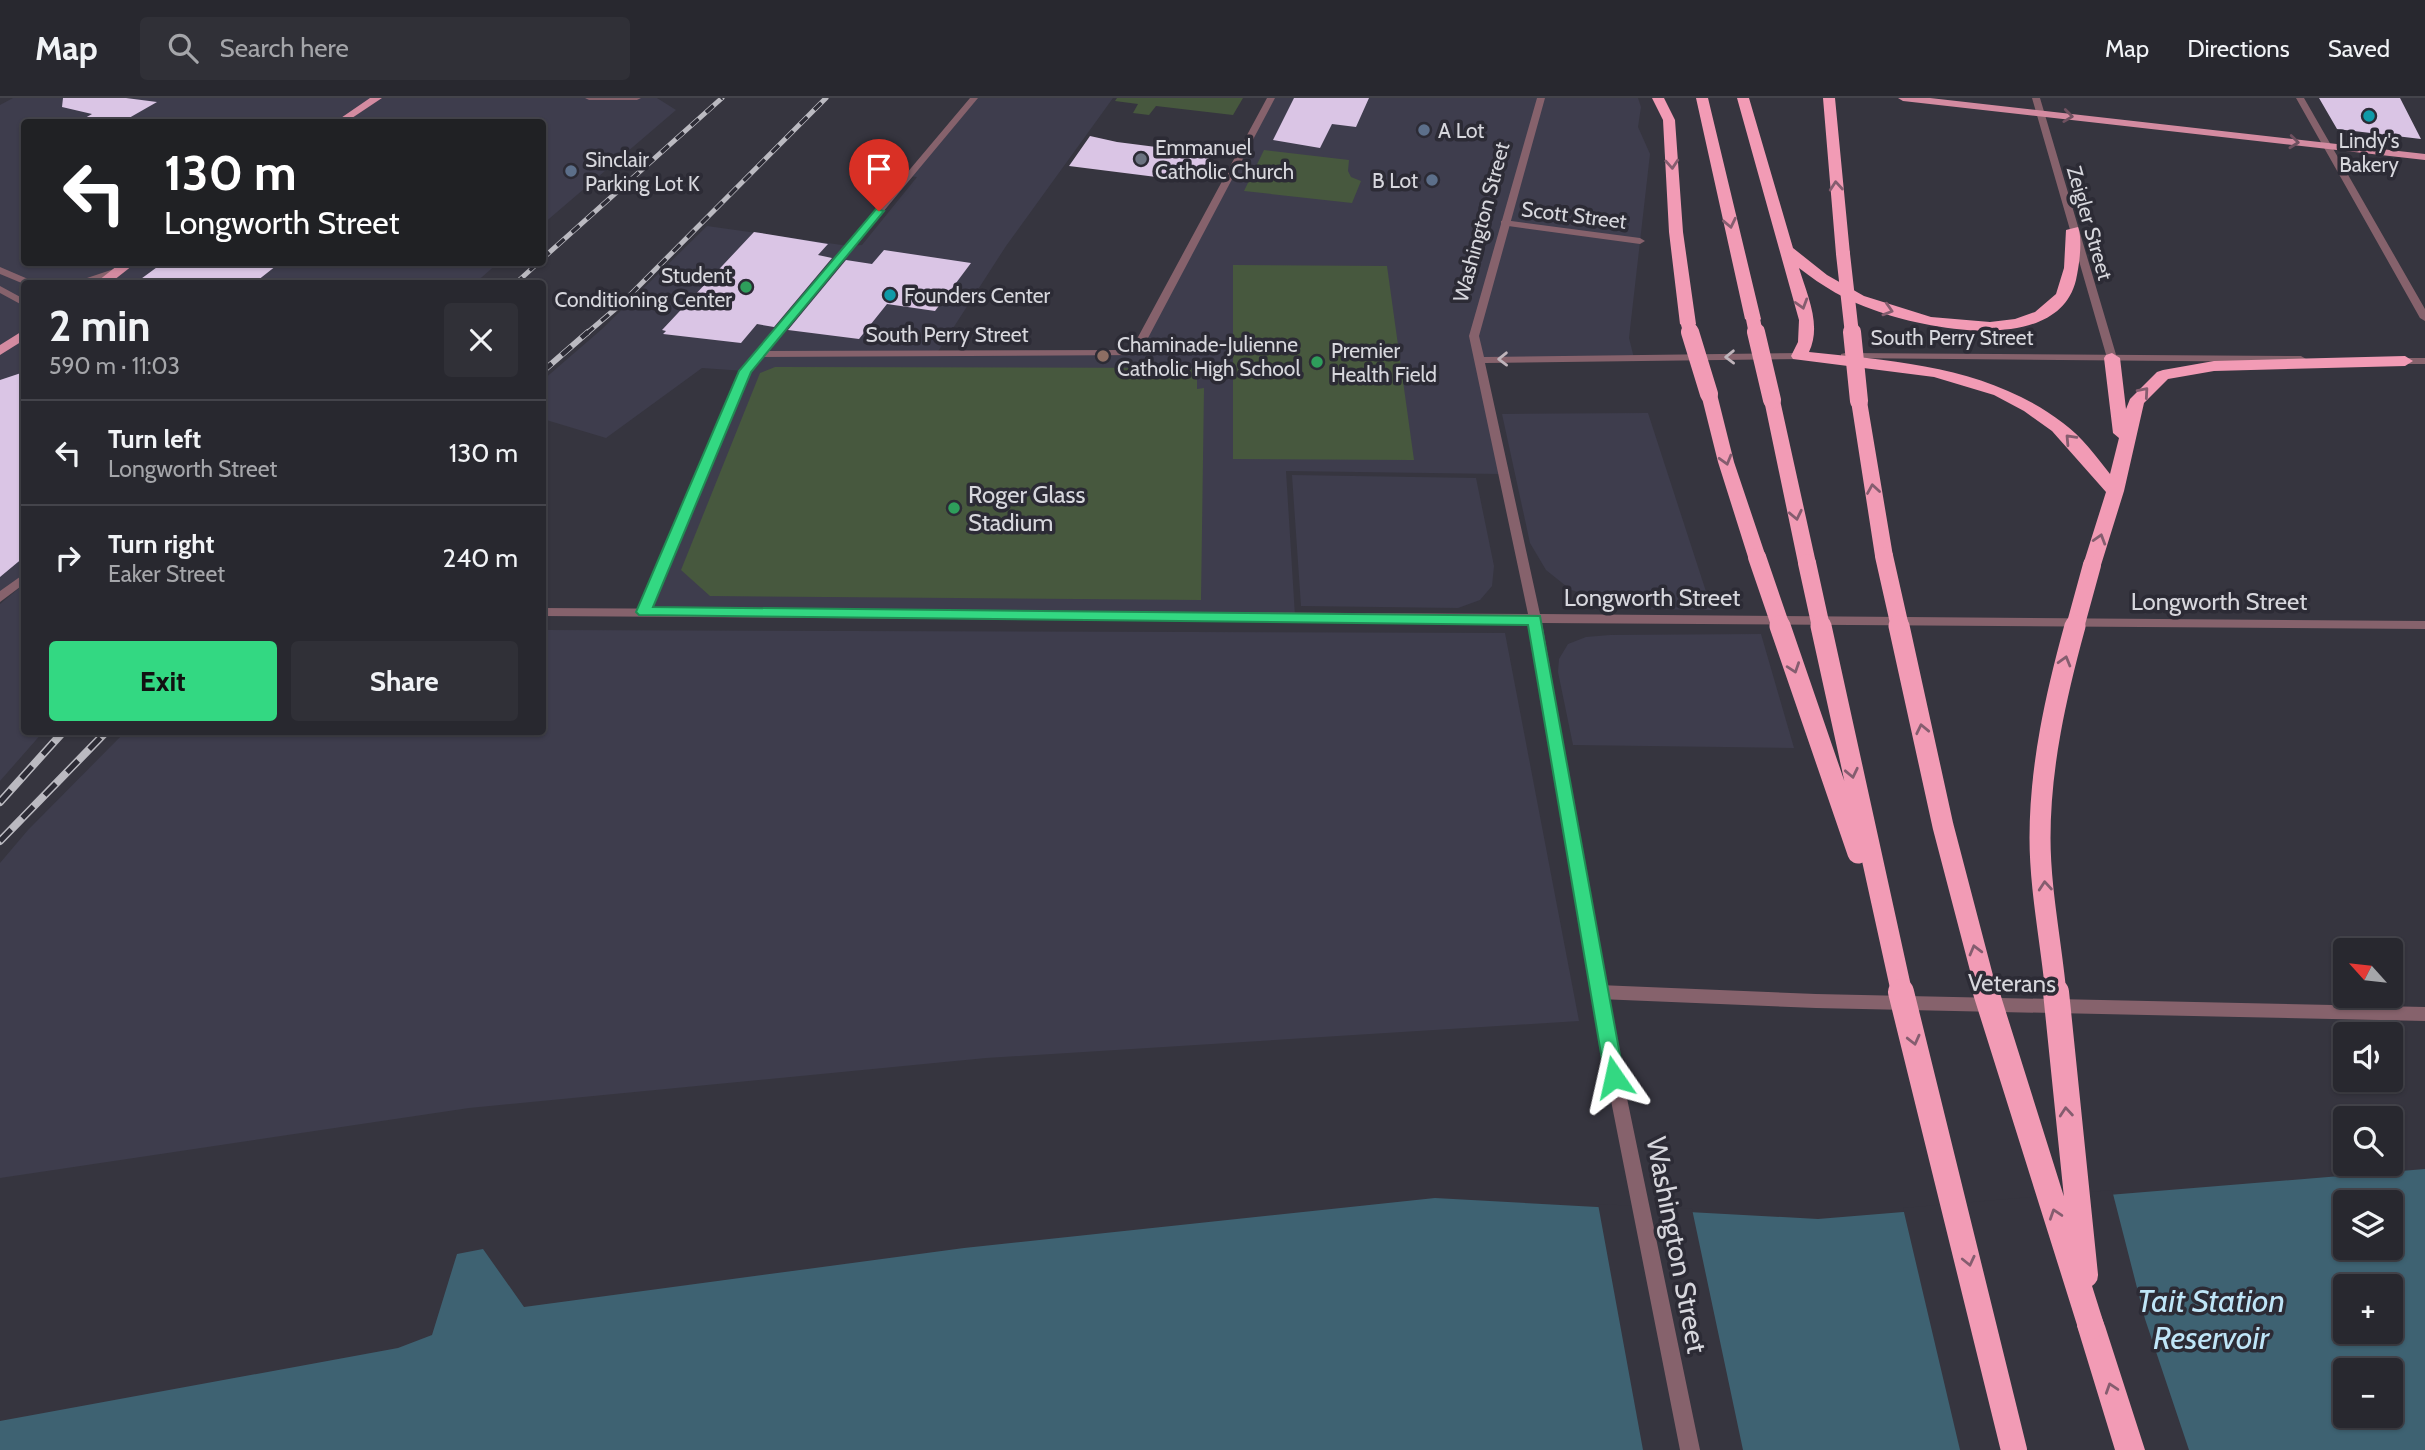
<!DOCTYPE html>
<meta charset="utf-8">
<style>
body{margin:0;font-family:Cabin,sans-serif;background:#303037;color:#f1f3f6;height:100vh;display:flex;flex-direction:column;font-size:26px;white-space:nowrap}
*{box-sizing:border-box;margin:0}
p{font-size:23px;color:#a5a6aa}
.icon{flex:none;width:38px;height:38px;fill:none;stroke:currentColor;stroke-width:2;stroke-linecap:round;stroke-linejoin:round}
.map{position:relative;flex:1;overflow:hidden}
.details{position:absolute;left:21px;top:182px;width:525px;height:455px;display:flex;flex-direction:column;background:#28282f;border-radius:7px;box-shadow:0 2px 5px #0004,0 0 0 2px #44444b}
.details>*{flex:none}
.hud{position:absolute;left:21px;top:21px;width:525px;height:147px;border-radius:7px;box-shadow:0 2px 5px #0004,0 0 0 2px #44444b;background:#202124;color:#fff;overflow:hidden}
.needle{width:46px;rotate:297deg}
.fabs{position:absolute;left:2333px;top:840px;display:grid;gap:14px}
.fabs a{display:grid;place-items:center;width:70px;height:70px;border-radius:7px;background:#28282f;box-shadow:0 2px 5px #0004,0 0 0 2px #44444b;font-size:35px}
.pin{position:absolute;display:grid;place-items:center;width:60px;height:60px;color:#fff;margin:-72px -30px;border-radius:50% 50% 50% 0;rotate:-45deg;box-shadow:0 0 7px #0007}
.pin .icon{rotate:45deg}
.me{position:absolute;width:77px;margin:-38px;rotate:349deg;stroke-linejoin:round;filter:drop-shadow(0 0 5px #0008)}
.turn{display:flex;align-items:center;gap:24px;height:147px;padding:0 28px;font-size:32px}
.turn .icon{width:91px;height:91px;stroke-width:2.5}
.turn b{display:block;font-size:49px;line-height:60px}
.round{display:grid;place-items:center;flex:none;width:74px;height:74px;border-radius:7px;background:#303037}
.headline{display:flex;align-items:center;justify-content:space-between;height:119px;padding:0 28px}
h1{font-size:42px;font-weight:800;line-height:52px}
.primary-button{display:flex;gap:14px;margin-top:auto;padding:14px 28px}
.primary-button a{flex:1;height:80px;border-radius:7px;background:#33d882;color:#111;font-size:28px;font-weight:800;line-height:80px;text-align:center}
.primary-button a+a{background:#303037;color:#f1f3f6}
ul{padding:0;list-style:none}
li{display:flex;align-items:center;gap:21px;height:105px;padding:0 28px;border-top:2px solid #44444b}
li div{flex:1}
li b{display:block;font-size:26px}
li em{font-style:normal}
header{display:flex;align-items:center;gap:42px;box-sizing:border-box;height:98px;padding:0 35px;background:#28282f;border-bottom:2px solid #44444b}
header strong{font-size:33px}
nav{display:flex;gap:38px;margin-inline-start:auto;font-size:24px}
.search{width:490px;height:63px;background:#303037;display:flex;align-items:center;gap:18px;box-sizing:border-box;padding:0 24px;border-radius:7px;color:#a5a6aa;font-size:26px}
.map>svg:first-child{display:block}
</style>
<header>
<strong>Map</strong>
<div class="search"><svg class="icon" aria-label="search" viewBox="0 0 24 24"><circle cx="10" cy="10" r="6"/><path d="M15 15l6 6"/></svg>Search here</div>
<nav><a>Map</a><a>Directions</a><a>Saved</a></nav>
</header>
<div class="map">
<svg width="2425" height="1352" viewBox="0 0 2425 1352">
<rect width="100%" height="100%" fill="#36353f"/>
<path fill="#3e3d4d" d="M13 0H657L676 12 543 126 542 24H24V164L498 165 474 186H24V480L0 500V7Z
M974 0H1113L1006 148 937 255H1135L1271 0H1638L1641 9 1638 29 1650 56 1629 240 1634 260 1479 262 1501 376 1286 373 1295 518 644 514 745 273 702 270 606 340 543 321V282L602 231 707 128 849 148 862 147 917 79 909 78Z
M1648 315 1712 512 1638 511 1571 492 1546 472 1530 445 1502 316Z
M1292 377 1476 380 1494 468 1492 488 1480 502 1458 510 1301 508Z
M24 486V634H43L0 683V506Z
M543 532 1505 535 1579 923 986 960 469 1010 0 1080V765L28 732 125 634H542Z
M1761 536 1794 650 1573 647 1558 574 1559 561 1568 546 1586 539 1610 537Z"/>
<path fill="#47583e" d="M1117 0H1243L1233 17 1156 8 1149 17 1133 15 1138 6 1115 3Z
M1264 52 1349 62 1348 73 1351 79 1361 83 1352 105 1244 93Z
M1233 167 1387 168 1414 362 1233 361Z
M775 269 1197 270V291L1204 290 1201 502 710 498 681 472 760 275Z"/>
<path fill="#3e6272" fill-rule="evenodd" d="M2425 1071V1352H0V1323L398 1250 432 1237 457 1156 483 1151 524 1209 964 1150 1435 1100 1818 1121ZM2345 1104H2390V1150H2345ZM2345 1188H2390V1234H2345ZM2345 1272H2390V1318H2345Z"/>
<path fill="#36353f" d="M2112 1092 2145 1221 2189 1352H1960L1903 1110Z
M1598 1106 1692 1111 1743 1352H1643Z"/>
<path fill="#dac5e5" d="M63 0H126L157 4 122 24H78L92 16 62 9Z
M1294 0H1369L1356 29 1332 26 1320 50 1273 42Z
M2319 0H2400L2421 41 2337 31Z
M1090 38 1117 44 1211 56 1196 84 1069 68Z
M754 134 828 146 818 157 832 160 774 229 757 226 741 245 663 236 666 233 662 232Z
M884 152 971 165 935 213 887 206 859 241 788 232 846 162 872 166Z
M164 164H281L253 186H134Z
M24 274V459L0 479V282Z"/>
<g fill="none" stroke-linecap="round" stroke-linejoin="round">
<path fill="#86626c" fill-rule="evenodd" d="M970 0H978L767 253 1131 252 1267 0H1275L1139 257 762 259 750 274 650 514 644 518 640 517 638 514 740 273Z
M2032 0H2040L2117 260 2116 262H2108L2107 260Z
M2296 0H2304L2425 211V223L2420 220Z
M1504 122 1640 140 1645 143 1640 146 1501 127V123Z
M1599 887 1816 896 2425 909V923L1816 910 1599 901 1593 899 1591 894 1593 889Z"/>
<path fill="#86626c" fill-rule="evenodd" d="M585 0H641L637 2H589Z
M1537 0H1545L1479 238 1484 259 1808 255 1813 258 1808 261 1485 265 1540 516 2425 523V531L1542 525 1617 952 1700 1352H1680L1601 952 1529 525 542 518V510L1528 516 1469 238Z
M0 169 35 184 37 186H24L0 176Z
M120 169 125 172 123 174 86 186H69Z
M0 188 24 201V208L0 195Z
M1845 255 2301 258 2306 261 2301 264 1841 260V256Z
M2425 260V266H2395L2390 263 2395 260Z
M24 476V486L0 504V493Z"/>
<path fill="#d48ba1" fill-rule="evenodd" d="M370 0H382L346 24H335Z
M1898 0H1930L2425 56V62L1903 3Z
M122 164H137L109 186H94Z
M24 232V242L0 257V247Z"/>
<path fill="#f29bb5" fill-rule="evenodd" d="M1652 0H1664L1675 22 1683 134 1696 226 1688 231 1680 226 1669 134 1663 22Z
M1696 0H1708L1761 221 1758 224 1753 226 1745 221Z
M1737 0H1749L1793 150 1827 177 1864 198 1931 219 1990 224 2015 221 2035 214 2056 196 2064 170 2066 132 2078 129C2083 142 2079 168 2076 182 2058 258 1925 231 1874 212 1847 203 1822 188 1799 170 1807 197 1822 227 1809 254 1897 263 1990 269 2063 325 2082 339 2096 358 2110 376L2119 340 2113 335 2104 260 2106 257 2112 255 2120 260 2126 311 2130 301 2157 274 2163 272 2214 263 2405 258 2413 263 2405 268 2214 273 2168 281 2144 305 2124 393 2101 467 2098 471H2086L2083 467 2106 394 2052 333 2024 313 1994 297 1934 279 1793 261 1791 258 1798 244 1799 222Z
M1823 0H1835L1850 156 1843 160 1836 156Z
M1709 291 1717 296 1734 364 1766 459 1763 463H1751L1748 459 1718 364 1701 296Z
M1772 297 1780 302 1816 465 1807 471 1798 465 1764 302Z
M1859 298 1867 303 1893 458 1884 464 1875 458 1851 303Z
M2091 1214 2101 1218 2105 1228 2145 1352H2115L2077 1228 2081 1218Z"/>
<defs>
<path id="rail-far2" d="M542 161 722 0
M515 186 539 164
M586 236 621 206 826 0"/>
<path id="rail-far1" d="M542 274 588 234"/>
<path id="rail" d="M0 704 63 634
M0 743 106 634"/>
</defs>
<use href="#rail-far2" stroke="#bbbac1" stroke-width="5"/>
<use href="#rail-far1" stroke="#bbbac1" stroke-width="6"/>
<use href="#rail" stroke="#bbbac1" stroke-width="8"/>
<use href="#rail-far2" stroke="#2c2b35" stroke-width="3.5" stroke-dasharray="10" stroke-linecap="butt"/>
<use href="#rail-far1" stroke="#2c2b35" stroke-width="4.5" stroke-dasharray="13" stroke-linecap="butt"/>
<use href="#rail" stroke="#2c2b35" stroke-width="5" stroke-dasharray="16" stroke-linecap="butt"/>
<path stroke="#f29bb5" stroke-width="14" d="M1843 156 1852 236
M1753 221 1756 236
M1688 226 1691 236"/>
<path stroke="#f29bb5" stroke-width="18" d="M1690 234 1709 296
M1756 234 1772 302
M1852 234 1859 303
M1884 458 1900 529
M1757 459 1781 529
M1807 465 1821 529
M2075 529 2092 467"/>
<path stroke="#f29bb5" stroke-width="21" d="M1780 528 1858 755
M1821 528 1902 896
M1899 528 1943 728 1987 896
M2056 896C2051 844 2040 791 2040 740 2040 668 2056 597 2075 528"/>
<path stroke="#f29bb5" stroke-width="26" d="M1901 894 2014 1352
M1986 894 2091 1228
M2056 894 2085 1177"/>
</g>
<defs><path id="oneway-chevron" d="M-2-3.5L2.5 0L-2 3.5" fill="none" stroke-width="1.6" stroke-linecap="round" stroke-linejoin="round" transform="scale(1.75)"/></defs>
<g stroke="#6f5160">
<use href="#oneway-chevron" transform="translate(2068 18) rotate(7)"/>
<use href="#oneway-chevron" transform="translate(2294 44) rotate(6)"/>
</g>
<g stroke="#855d6f">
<use href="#oneway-chevron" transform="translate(1672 66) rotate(86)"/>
<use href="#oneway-chevron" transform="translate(1836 88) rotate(-95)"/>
<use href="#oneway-chevron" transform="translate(1730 125) rotate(78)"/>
<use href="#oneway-chevron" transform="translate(1802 206) rotate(73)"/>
<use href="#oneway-chevron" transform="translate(1888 212) rotate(17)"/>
<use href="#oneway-chevron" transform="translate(2144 294) rotate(-49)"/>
<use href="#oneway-chevron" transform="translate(2070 341) rotate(-133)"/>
<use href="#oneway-chevron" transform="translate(1726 362) rotate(74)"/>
<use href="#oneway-chevron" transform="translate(1873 391) rotate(-99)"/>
<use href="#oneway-chevron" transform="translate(1796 417) rotate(78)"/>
<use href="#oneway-chevron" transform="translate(2100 441) rotate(-73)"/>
<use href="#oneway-chevron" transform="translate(2065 563) rotate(-74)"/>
<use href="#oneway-chevron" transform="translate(1794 570) rotate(71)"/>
<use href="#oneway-chevron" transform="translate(1922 631) rotate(-102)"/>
<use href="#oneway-chevron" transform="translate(1852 675) rotate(78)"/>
<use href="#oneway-chevron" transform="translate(2045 788) rotate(-95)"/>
<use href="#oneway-chevron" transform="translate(1975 852) rotate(-105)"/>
<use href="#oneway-chevron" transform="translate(1914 942) rotate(76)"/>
<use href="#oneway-chevron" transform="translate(2066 1014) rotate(-95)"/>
<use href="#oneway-chevron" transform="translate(2055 1116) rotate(-108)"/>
<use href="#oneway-chevron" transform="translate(1969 1163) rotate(77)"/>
<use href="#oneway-chevron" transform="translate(2111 1290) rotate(-108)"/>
</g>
<g stroke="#bfb4bb">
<use href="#oneway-chevron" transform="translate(1730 259) rotate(179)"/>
<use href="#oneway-chevron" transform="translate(1503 261) rotate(179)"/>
</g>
<path fill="#33d882" stroke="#218c54" stroke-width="2" d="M876 111 884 113 751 274 653 509 1540 518 1624 979 1621 985 1614 988 1608 985 1605 979 1528 527 639 517 636 514 739 273Z"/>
<g fill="#0f9aa8" stroke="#2c2b35" stroke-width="2.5">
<circle cx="2369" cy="18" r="7"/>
<circle cx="890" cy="197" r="7"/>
</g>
<g fill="#5c6f8a" stroke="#2c2b35" stroke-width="2.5">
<circle cx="1424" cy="32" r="7"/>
<circle cx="571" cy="73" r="7"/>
<circle cx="1432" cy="82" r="7"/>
</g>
<circle fill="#6b7280" stroke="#2c2b35" stroke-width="2.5" cx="1141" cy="61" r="7"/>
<g fill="#2e9e5b" stroke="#2c2b35" stroke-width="2.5">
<circle cx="746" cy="189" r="7"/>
<circle cx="1317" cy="264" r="7"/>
<circle cx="954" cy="410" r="7"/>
</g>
<circle fill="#8d6e63" stroke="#2c2b35" stroke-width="2.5" cx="1103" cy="258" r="7"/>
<g text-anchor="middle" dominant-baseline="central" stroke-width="7" stroke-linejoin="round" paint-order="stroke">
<g font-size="21" fill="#d7d7dd" stroke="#2c2b35" text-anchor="start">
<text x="1438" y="32">A Lot</text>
<text x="2369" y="42" text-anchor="middle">Lindy's<tspan x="2369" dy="24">Bakery</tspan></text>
<text x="1155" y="49">Emmanuel<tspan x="1155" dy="24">Catholic Church</tspan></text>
<text x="585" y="61">Sinclair<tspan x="585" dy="24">Parking Lot K</tspan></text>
<text x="1418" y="82" text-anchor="end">B Lot</text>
<text x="732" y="177" text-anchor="end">Student<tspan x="732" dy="24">Conditioning Center</tspan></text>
<text x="904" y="197">Founders Center</text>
<text x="1117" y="246">Chaminade-Julienne<tspan x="1117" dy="24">Catholic High School</tspan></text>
<text x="1331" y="252">Premier<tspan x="1331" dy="24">Health Field</tspan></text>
</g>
<g font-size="21" fill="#d7d7dd" stroke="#2c2b35">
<text transform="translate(1574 117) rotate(7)">Scott Street</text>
<text transform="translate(1481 124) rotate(-75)">Washington Street</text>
<text transform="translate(2090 125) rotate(74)">Zeigler Street</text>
<text x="947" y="236">South Perry Street</text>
<text x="1952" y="239">South Perry Street</text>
</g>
<g font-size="24" fill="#d7d7dd" stroke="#2c2b35" text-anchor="start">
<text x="968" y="396">Roger Glass<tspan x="968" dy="28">Stadium</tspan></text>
</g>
<g font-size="24" fill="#d7d7dd" stroke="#2c2b35">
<text x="1652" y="499">Longworth Street</text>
<text x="2219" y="503">Longworth Street</text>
<text transform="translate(2012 885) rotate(1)">Veterans</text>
</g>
<g font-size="28" fill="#d7d7dd" stroke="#2c2b35">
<text transform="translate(1677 1147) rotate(79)">Washington Street</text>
</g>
<g font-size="32" font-style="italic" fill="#bfe6f8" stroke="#2c2b35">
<text x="2211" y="1202">Tait Station<tspan x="2211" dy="37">Reservoir</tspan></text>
</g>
</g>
</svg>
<div class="fabs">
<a><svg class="needle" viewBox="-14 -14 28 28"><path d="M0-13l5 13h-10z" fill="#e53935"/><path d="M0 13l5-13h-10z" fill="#a5a6aa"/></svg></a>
<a><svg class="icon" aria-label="sound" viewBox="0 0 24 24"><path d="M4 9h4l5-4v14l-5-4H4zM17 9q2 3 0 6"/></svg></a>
<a><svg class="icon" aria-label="search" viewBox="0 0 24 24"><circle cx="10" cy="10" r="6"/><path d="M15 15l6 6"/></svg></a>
<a><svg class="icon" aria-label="layers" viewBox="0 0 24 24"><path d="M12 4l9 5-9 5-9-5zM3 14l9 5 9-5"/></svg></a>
<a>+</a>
<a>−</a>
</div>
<div class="pin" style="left:879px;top:113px;background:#d93025"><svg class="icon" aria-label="arrive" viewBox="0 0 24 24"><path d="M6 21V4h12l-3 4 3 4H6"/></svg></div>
<svg class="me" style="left:1614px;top:979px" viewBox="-20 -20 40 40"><path d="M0-17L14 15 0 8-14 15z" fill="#33d882" stroke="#fff" stroke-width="4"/></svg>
<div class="hud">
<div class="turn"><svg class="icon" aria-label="left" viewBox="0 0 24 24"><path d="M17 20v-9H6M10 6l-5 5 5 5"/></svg><div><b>130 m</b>Longworth Street</div></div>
</div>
<section class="details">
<div class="headline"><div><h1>2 min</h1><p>590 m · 11:03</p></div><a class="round"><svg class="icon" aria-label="close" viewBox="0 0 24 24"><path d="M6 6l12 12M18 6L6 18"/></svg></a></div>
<ul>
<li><svg class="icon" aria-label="left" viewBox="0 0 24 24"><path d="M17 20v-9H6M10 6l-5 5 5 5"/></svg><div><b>Turn left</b><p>Longworth Street</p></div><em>130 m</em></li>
<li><svg class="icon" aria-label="right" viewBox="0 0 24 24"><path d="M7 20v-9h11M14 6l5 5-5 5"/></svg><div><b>Turn right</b><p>Eaker Street</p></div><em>240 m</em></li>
</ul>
<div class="primary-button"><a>Exit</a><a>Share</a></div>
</section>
</div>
